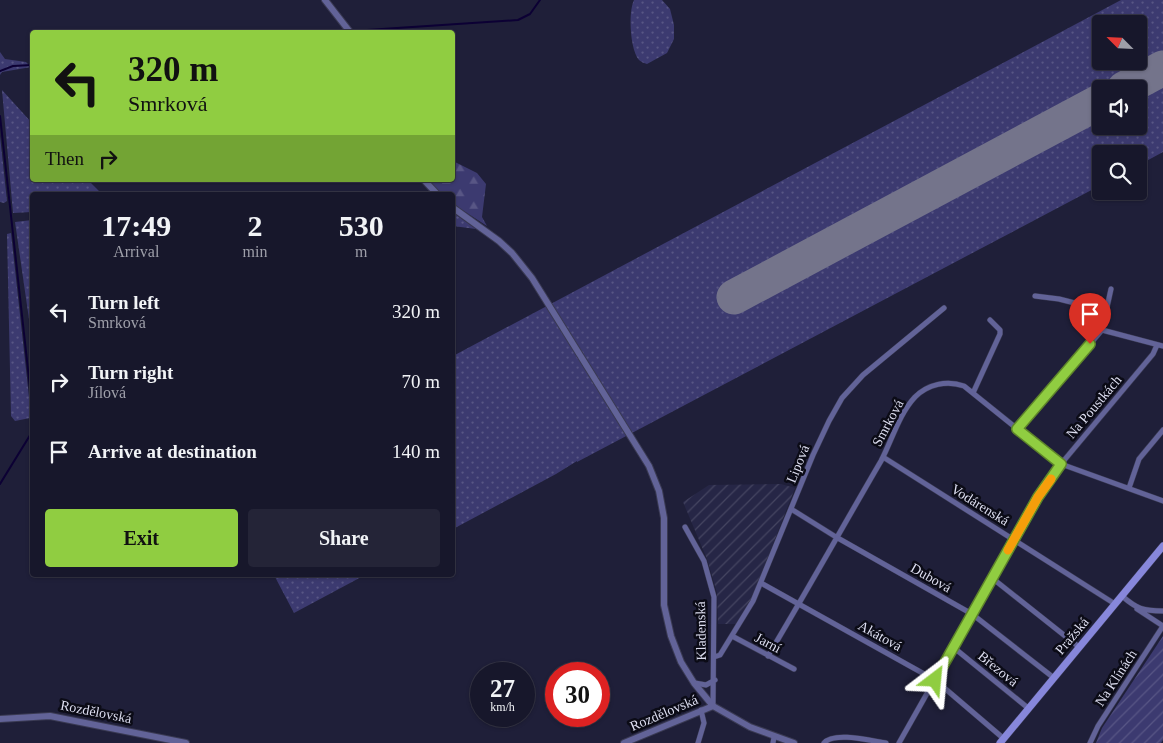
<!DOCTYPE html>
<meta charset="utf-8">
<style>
body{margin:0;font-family:"Times New Roman",serif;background:#242437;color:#f1f3f6;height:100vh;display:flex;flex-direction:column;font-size:19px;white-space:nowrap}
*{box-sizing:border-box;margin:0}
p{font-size:16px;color:#9e9fa9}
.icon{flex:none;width:28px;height:28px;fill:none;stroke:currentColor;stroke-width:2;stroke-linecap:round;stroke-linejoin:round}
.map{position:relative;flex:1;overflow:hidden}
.side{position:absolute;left:30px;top:192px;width:425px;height:385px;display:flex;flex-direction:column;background:#17172b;border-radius:5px;box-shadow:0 1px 4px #0004,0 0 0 1px #363647}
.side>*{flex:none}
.banner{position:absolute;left:30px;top:30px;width:425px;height:152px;border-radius:5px;box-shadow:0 1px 4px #0004,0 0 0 1px #363647;background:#90cd41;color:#111;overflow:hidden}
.needle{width:32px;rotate:294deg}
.buttons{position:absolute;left:1092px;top:15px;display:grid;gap:10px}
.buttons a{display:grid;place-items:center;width:55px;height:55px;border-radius:5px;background:#17172b;box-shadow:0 1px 4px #0004,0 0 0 1px #363647;font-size:25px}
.speed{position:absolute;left:470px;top:662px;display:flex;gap:10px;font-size:25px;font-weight:700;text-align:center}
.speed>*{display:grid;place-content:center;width:65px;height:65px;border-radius:50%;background:#17172b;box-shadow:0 1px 4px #0004,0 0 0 1px #363647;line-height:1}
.speed small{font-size:12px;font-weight:400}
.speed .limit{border:8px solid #d22;background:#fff;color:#111}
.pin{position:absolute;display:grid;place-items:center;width:42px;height:42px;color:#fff;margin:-51px -21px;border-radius:50% 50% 50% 0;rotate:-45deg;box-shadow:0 0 5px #0007}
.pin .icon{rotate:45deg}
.me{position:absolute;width:55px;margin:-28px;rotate:29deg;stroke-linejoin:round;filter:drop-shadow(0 0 4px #0008)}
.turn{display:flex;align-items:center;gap:18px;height:105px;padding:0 15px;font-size:22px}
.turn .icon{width:65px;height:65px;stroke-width:2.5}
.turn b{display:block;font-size:35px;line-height:42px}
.then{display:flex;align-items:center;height:48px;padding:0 15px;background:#0003;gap:10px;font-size:19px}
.eta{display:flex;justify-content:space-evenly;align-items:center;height:85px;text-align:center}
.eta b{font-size:30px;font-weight:700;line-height:35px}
.button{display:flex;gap:10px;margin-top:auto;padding:10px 15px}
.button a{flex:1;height:58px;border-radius:5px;background:#90cd41;color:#111;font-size:20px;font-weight:700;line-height:58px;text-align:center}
.button a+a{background:#242437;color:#f1f3f6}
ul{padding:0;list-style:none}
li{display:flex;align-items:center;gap:15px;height:70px;padding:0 15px}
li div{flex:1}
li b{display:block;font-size:19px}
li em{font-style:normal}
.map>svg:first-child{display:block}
</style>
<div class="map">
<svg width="1163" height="743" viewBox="0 0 1163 743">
<defs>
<pattern id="industrial-furrows" width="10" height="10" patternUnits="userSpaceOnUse" patternTransform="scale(1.25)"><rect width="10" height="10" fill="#262646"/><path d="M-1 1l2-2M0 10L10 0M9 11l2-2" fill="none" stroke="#454561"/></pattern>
<pattern id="grass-dots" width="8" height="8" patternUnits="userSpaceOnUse" patternTransform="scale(1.25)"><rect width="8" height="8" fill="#3c3a70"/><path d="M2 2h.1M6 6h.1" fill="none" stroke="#585685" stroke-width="1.8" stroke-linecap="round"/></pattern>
<pattern id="forest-firs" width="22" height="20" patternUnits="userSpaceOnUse" patternTransform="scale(1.25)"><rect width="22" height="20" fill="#3c3a70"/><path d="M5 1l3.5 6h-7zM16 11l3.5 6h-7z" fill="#585685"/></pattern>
<pattern id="garden-furrows" width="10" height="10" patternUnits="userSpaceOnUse" patternTransform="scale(1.25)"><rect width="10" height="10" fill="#3c3a70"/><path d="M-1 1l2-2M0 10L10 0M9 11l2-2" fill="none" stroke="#585685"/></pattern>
</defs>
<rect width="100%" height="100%" fill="#1f1f39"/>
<path fill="url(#industrial-furrows)" d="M781 484 795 488 750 603 737 624H718L717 593 707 559 683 502 709 485Z"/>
<path fill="url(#grass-dots)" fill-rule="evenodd" d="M634 0H662L670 9 674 25V39L667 53 647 64C644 63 641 62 639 60 630 50 628 12 634 0Z
M1121 0H1163V152L1139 165V154H1101V185L577 462V461L556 474 453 529V356ZM1101 24H1139V61H1101ZM1101 89H1139V126H1101Z
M0 52 5 59 26 62 31 67 2 72 0 75Z
M2 90 32 123V180H88L103 195H32V212L13 213Z
M0 136 7 201 4 203 0 202Z
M453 212 455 214 476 229 453 226Z
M32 220V340L15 222Z
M11 233 31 415 30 418 15 421 11 416 7 234Z
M274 575H365L294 613Z"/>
<path fill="url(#forest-firs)" d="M453 161 477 173 486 184 482 217 487 226 453 204 452 195H441L429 180H452Z"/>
<path fill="url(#garden-furrows)" d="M1163 636V740L1161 743H1096L1102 728Z"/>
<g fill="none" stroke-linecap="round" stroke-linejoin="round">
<path stroke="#0c0034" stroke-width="2" d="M352 31 518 20 530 14 540 0
M342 32H347
M0 71 13 66 32 65
M0 116 32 406
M0 484 32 432"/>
<path stroke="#74748b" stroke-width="35" d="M1124 89 1163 68
M734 297 1101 101"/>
<defs>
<path id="minor" d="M1035 296 1059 299 1106 311
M1102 330 1163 346
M973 393 1000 334V330L990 320
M1017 429 1102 330 1111 289
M883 457 1115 604
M1129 488 1139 459 1163 430
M791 509 836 537 972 614 1054 678
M685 527 704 561 714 597 713 706
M992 578 1079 647
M761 583 935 680 1003 738
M1122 596C1137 609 1143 611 1163 611
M1137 609 1163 626
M732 636 794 669
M953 647 1028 708
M768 656C807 591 843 526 881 461 892 440 899 414 915 397 928 384 947 380 964 386L1061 464 1163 501
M714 657 720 655 753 601 813 455 829 421 842 398 863 375 944 308
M695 683 706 685 715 680
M698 743 704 723 701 710
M773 743 774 737
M824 743C834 731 872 741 886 743
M899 743 1038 497 1061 464 1153 354 1157 345
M1090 743 1098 726 1163 626"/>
<path id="tertiary" d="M325 0 350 32
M424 180 438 195
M452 207 499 241 512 253 532 278 649 466 659 491 664 518V605L671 636 681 662 694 683 713 706 750 727 794 743
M0 719 50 716 186 743
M624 743 713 706"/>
<path id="secondary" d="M1000 743 1163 546"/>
</defs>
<use href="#minor" stroke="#3a3a53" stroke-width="6"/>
<use href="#tertiary" stroke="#3a3a53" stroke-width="8"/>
<use href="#secondary" stroke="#3a3a53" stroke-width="8"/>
<use href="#minor" stroke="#626398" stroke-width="5"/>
<use href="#tertiary" stroke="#626398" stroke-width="6"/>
<use href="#secondary" stroke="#8787db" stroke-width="7"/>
</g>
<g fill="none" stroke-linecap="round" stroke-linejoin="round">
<defs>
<path id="route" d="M935 680 1038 497 1061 464 1017 429 1090 344"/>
</defs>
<use href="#route" stroke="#5e852a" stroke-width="12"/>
<use href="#route" stroke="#90cd41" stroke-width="9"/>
<path stroke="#f59e0b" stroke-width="9" d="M1008 550 1038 497 1051 479"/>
</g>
<g text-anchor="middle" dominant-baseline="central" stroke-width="5" stroke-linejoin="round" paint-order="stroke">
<g font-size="14" fill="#dddef0" stroke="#0b0b16">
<text transform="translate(1094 407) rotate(-50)">Na Poustkách</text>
<text transform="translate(888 423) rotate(-62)">Smrková</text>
<text transform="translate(798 464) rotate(-68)">Lipová</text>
<text transform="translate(980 505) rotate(32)">Vodárenská</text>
<text transform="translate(931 578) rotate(30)">Dubová</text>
<text transform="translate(701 631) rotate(-91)">Kladenská</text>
<text transform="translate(880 636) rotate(29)">Akátová</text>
<text transform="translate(1072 636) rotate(-50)">Pražská</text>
<text transform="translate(768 643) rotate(28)">Jarní</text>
<text transform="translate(998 669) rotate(39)">Březová</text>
<text transform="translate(1116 678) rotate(-57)">Na Klínách</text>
<text transform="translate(96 712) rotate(11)">Rozdělovská</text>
<text transform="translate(664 713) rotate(-23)">Rozdělovská</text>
</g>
</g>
</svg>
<div class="buttons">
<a><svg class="needle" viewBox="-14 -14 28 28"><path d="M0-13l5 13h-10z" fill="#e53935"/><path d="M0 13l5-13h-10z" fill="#9e9fa9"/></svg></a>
<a><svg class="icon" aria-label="sound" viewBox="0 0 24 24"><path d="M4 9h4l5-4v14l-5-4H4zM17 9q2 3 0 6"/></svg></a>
<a><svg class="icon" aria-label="search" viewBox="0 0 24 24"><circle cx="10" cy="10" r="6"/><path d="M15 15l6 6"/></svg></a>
</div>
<div class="speed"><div>27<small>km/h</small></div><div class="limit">30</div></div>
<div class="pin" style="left:1090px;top:344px;background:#d93025"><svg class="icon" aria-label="arrive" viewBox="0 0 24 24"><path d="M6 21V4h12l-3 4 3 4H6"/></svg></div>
<svg class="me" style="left:935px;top:680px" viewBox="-20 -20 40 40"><path d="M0-17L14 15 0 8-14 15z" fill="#90cd41" stroke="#fff" stroke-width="4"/></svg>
<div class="banner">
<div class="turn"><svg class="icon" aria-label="left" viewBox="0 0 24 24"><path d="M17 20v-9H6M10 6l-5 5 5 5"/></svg><div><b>320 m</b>Smrková</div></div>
<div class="then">Then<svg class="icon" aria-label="right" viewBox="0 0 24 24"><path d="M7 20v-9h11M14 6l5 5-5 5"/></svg></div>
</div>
<section class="side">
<div class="eta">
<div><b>17:49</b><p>Arrival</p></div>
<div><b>2</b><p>min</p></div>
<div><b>530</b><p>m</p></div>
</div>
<ul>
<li><svg class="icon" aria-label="left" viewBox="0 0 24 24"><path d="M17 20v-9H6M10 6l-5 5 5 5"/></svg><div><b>Turn left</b><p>Smrková</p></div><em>320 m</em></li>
<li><svg class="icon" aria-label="right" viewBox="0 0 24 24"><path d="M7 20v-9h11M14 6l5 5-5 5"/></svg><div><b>Turn right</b><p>Jílová</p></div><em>70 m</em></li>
<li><svg class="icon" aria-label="arrive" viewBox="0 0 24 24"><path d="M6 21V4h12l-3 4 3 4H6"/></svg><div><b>Arrive at destination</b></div><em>140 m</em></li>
</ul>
<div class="button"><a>Exit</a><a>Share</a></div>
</section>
</div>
